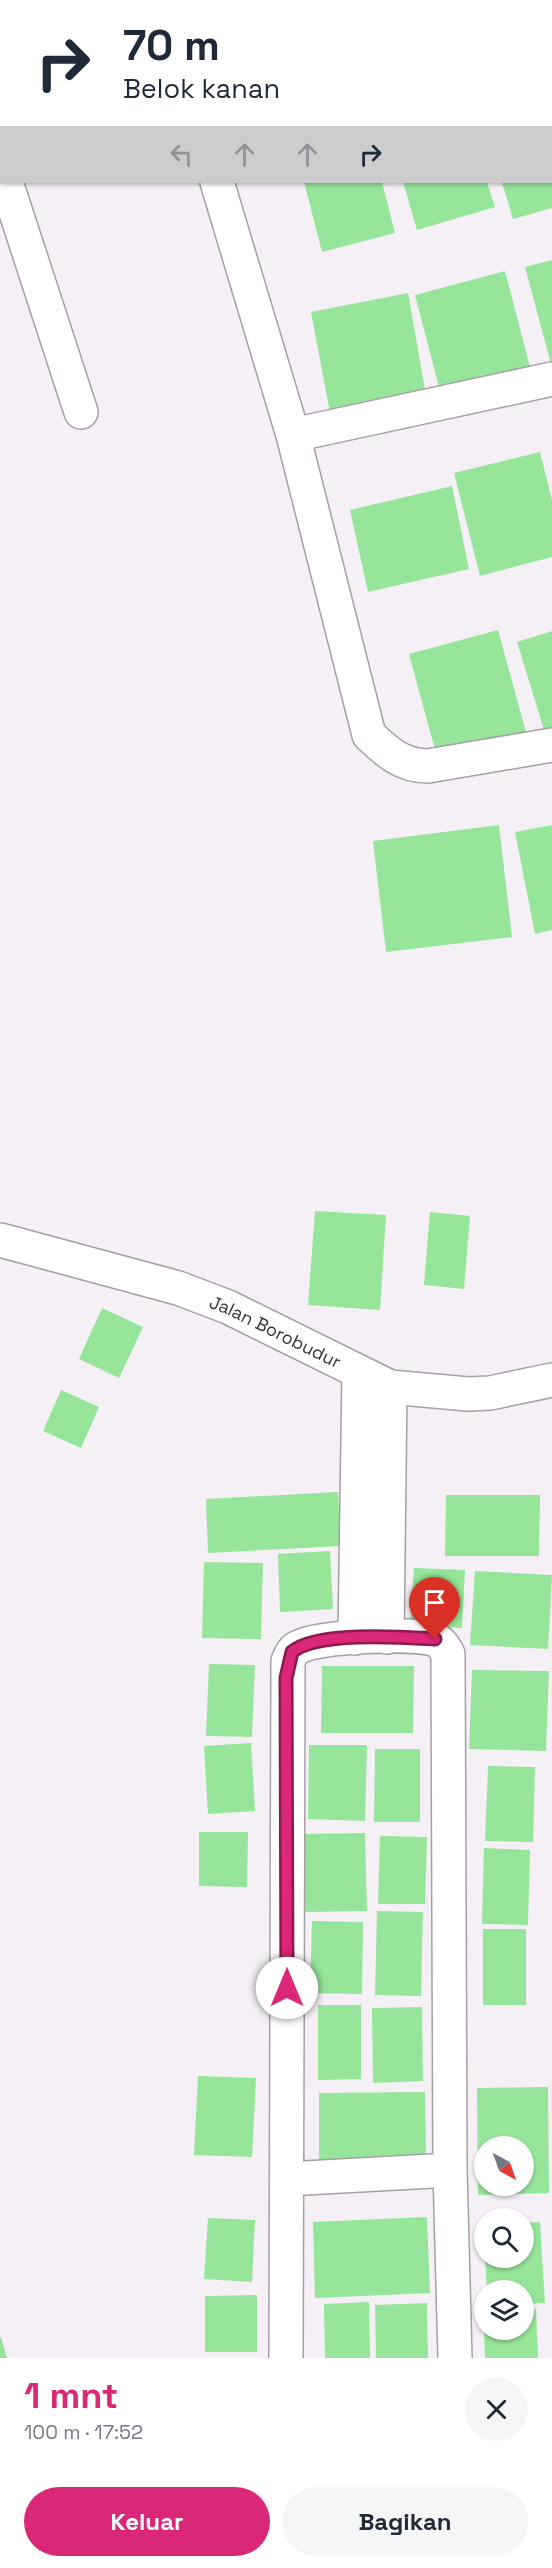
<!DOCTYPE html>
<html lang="id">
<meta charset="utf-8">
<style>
body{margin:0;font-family:"Space Grotesk",sans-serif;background:#f6f6f7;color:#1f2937;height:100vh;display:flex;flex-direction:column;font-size:22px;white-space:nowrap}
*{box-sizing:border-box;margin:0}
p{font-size:20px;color:#747a83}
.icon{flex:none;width:33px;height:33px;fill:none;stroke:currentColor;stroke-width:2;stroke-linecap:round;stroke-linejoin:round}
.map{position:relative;height:2358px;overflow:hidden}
.details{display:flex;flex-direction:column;background:#fff;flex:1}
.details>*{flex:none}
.guide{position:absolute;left:0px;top:0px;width:552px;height:183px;box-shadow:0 2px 4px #0004;background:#fff;color:#1f2937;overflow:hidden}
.needle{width:39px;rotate:139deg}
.controls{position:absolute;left:474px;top:2136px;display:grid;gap:12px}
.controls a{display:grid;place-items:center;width:60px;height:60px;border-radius:50%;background:#fff;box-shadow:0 2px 4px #0004;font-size:30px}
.pin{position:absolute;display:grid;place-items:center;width:51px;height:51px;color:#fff;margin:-62px -26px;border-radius:50% 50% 50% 0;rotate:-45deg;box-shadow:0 0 6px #0007}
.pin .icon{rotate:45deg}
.me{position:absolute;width:66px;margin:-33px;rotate:0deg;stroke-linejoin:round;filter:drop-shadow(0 0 4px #0008)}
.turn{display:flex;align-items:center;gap:21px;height:126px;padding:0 24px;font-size:27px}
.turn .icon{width:78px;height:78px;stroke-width:2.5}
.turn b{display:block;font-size:42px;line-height:51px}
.lanes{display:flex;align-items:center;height:57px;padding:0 24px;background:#0003;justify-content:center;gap:30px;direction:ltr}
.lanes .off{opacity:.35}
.round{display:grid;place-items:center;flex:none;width:63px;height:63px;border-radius:32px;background:#f6f6f7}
.overview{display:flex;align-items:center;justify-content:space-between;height:102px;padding:0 24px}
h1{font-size:36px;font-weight:600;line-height:45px;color:#db2777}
.cta{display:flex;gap:12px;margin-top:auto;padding:12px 24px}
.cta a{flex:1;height:69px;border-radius:36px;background:#db2777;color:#fff;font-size:24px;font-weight:600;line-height:69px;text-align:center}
.cta a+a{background:#f6f6f7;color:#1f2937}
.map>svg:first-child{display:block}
</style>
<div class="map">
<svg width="552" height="2358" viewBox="0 0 552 2358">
<rect width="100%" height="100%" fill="#f5f0f5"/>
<path fill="#96e59a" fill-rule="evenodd" d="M304 182H382L395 233 322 252Z
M403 182H487L495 207 417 230Z
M502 182H552V208L513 219Z
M552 260V364H551L525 267Z
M505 271 530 367 440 391 415 295Z
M408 293 426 395 330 413 311 312Z
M540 452 552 500V557L480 576 454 473Z
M452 486 469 569 368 592 350 510Z
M498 630 526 732 437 757 409 654Z
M552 631V730L545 733 517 642Z
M499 825 512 937 386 952 373 841Z
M552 825V930L535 934 515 832Z
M315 1211 386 1215 380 1310 308 1305Z
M430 1212 470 1216 464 1289 424 1285Z
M102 1308 143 1327 119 1378 79 1359Z
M61 1390 99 1407 81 1448 43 1431Z
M338 1492 341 1546 208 1553 206 1499Z
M446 1495H540L539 1556H445Z
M330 1551 333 1609 280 1612 278 1554Z
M204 1562 263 1563 261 1639 202 1638Z
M414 1568 465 1570 462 1628 410 1625Z
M475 1571 552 1575 548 1649 470 1645Z
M209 1664 255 1665 252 1737 206 1736Z
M322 1666H414L413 1733H321Z
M472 1670 549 1671 546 1751 469 1749Z
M251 1743 255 1811 208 1814 204 1746Z
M309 1745H367L365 1821 308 1819Z
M375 1749H420V1822H374Z
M488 1766 535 1767 533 1842 485 1841Z
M199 1832H248L247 1887 199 1886Z
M365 1833 367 1911 304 1912 303 1834Z
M380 1836 427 1837 425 1904H378Z
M484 1848 530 1850 528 1925 482 1924Z
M377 1911 423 1912 421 1996 375 1995Z
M312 1921 363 1922 362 1994 310 1993Z
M483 1929H526V2005H483Z
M318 2005H361V2079L318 2080Z
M422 2007 423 2081 373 2083 372 2008Z
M198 2076 256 2078 252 2157 194 2155Z
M548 2087 549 2193 478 2195 477 2088ZM484 2146H524V2186H484Z
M425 2092 426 2160 319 2161V2093Z
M427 2217 430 2293 315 2298 313 2222Z
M208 2218 255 2220 252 2282 204 2279Z
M540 2222 545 2303 524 2304V2290H487L485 2258H524V2223Z
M257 2295V2352H205V2296Z
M369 2302 370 2358H325L324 2304Z
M427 2303 428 2358H376L375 2305Z
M536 2309 538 2358H485L484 2330H524V2310Z
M0 2337H1L7 2358H0Z"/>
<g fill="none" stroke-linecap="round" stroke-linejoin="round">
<defs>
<g id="street">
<path d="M167 0 168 2"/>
<path d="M547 2 552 0"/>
<path d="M6 182 81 412"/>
<path d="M217 182 293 435"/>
<path d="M552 379 293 435 369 735C387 752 402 766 428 766L552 745"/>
<path id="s1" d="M0 1240 178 1288 228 1307 390 1387 468 1394 490 1393 552 1380"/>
<path d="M387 1637 390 1387"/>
<path d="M355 1638 359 1373"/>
<path d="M287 2179 450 2170"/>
<path d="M286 2358 288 1661C291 1655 292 1650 299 1647 319 1636 409 1633 433 1639 440 1640 445 1648 448 1654L450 2170 455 2358"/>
</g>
</defs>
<use href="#street" stroke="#a5a0a5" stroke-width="36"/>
<use href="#street" stroke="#fff" stroke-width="33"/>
</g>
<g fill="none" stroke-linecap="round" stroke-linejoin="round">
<defs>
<path id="route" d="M287 1988 286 1678 292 1652C316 1631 402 1637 435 1639"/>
</defs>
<use href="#route" stroke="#8e194d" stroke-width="15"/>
<use href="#route" stroke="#db2777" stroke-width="10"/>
</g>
<g text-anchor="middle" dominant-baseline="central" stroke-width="4.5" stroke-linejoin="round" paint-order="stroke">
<g font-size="18" fill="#343234" stroke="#f5f0f5">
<text stroke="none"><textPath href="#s1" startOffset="291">Jalan Borobudur</textPath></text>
</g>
</g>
</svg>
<div class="controls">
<a><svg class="needle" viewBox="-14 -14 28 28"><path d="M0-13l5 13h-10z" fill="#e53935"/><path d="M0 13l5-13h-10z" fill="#747a83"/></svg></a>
<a><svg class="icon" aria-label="search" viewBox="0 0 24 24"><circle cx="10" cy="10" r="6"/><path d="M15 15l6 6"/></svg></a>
<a><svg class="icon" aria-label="layers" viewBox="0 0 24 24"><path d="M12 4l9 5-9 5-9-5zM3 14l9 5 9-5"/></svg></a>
</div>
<div class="pin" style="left:435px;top:1639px;background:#d93025"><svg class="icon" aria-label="arrive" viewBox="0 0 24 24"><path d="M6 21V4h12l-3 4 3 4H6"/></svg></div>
<svg class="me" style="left:287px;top:1988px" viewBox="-20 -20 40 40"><circle r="19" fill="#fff"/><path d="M0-13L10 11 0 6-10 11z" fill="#db2777"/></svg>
<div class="guide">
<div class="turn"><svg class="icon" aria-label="right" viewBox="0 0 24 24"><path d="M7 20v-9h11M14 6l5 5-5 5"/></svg><div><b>70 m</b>Belok kanan</div></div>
<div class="lanes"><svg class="icon off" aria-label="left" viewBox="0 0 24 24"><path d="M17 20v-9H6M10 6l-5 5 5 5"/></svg><svg class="icon off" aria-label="ahead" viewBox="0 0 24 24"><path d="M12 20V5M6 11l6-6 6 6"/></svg><svg class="icon off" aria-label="ahead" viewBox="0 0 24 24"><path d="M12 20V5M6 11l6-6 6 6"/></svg><svg class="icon" aria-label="right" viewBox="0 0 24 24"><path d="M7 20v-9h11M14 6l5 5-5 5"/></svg></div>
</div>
</div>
<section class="details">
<div class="overview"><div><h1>1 mnt</h1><p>100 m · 17:52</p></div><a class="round"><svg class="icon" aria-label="close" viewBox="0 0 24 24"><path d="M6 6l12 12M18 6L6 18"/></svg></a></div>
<div class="cta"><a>Keluar</a><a>Bagikan</a></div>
</section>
